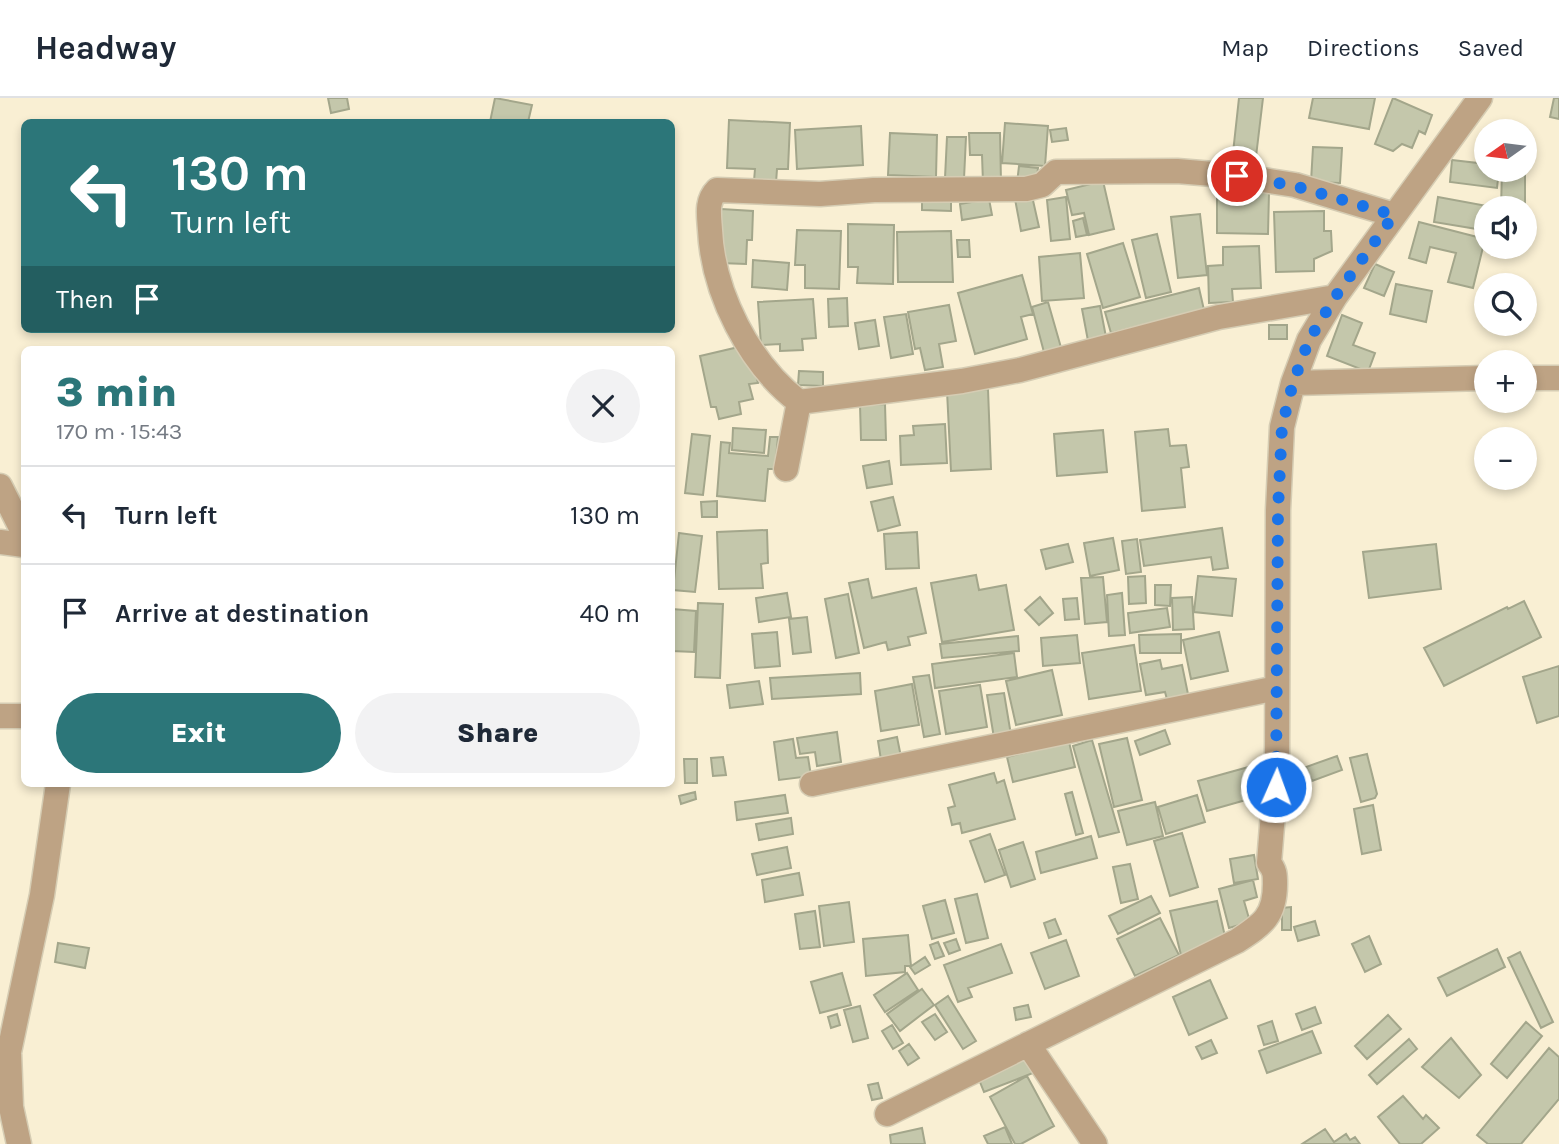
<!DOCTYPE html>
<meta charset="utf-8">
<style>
body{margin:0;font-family:Karla,sans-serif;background:#f2f2f3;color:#1f2937;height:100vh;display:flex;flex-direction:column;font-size:26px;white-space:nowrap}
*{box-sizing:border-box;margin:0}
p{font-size:23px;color:#747a83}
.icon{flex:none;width:38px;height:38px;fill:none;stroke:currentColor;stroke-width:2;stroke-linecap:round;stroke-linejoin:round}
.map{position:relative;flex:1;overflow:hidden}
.details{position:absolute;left:21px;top:248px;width:654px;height:441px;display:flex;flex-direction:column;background:#fff;border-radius:10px;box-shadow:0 4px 10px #0003}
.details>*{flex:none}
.banner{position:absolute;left:21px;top:21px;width:654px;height:214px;border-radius:10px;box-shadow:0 4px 10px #0003;background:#2c7679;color:#fff;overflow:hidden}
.needle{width:46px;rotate:256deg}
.buttons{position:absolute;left:1474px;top:21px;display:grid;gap:14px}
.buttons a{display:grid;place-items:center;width:63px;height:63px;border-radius:50%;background:#fff;box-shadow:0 4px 10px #0003;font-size:35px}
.pin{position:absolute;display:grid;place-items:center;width:60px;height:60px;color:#fff;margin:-30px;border:4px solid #fff;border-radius:50%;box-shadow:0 2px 7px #0007}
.me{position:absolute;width:77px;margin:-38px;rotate:2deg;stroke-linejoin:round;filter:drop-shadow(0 0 5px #0008)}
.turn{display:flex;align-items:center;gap:24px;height:147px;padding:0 35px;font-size:32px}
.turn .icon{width:91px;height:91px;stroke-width:2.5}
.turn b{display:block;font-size:49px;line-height:60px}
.then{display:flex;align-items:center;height:66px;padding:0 35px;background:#0003;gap:14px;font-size:26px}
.round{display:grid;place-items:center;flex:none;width:74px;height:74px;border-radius:37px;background:#f2f2f3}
.headline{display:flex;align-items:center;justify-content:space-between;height:119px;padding:0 35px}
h1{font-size:42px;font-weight:800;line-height:52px;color:#2c7679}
.cta{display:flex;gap:14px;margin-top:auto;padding:14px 35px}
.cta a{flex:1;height:80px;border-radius:42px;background:#2c7679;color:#fff;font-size:28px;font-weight:800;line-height:80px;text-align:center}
.cta a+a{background:#f2f2f3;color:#1f2937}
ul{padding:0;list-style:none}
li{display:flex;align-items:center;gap:21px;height:98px;padding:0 35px;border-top:2px solid #e0e1e3}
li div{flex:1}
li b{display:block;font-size:26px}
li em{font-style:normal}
header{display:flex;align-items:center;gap:42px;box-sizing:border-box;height:98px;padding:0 35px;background:#fff;border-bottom:2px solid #e0e1e3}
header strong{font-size:33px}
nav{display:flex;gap:38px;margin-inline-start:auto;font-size:24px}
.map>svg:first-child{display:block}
</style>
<header>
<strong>Headway</strong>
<nav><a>Map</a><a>Directions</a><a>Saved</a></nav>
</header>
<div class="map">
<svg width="1559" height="1046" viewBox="0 0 1559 1046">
<rect width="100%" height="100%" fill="#f9efd3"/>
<path fill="#c4c7ab" stroke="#a3a68b" stroke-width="2" d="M328 0H347L349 11 331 15Z
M495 0 532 7 528 24H490Z
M1239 0H1263L1255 67 1232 64Z
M1313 0H1375L1369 31 1309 20Z
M1393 0 1432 17 1425 36 1419 33 1412 50 1402 46 1393 53 1375 46Z
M1554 0H1559V21L1550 19Z
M729 22 790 25 788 71H777L776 85 754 83 755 71 727 70Z
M1005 25 1048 28 1045 68 1002 65Z
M861 28 863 67 797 71 795 32Z
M1066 30 1068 42 1052 44 1050 32Z
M890 35 937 37 936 79 888 77Z
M969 35H1000L1001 84 983 85 982 57H970Z
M947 39H966L964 81 945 80Z
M1313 49 1342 50 1340 85 1311 84Z
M1452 62 1486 66V72H1499L1497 90 1450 84Z
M1019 68 1038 70 1036 87 1017 85Z
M1525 70V120H1524V110H1501L1502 72Z
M1103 83 1114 131 1089 137 1084 115 1072 117 1066 92Z
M1217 93 1269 94 1268 136 1217 135Z
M922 95H951V113L922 112Z
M1032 98 1039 129 1021 133 1015 101Z
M1066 99 1070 141 1051 143 1047 102Z
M1438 99 1487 108 1483 132 1434 124Z
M989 101 992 117 962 122 960 106Z
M721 111 753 113 752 142H747L746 166 720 165Z
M1324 113V133H1331L1332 153 1314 161V173L1276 174 1274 114Z
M1200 116 1207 177 1178 180 1171 119Z
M1083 120 1087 137 1076 139 1073 123Z
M1419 124 1485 141 1473 190 1448 184 1456 155 1430 149 1426 165 1409 160Z
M848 126 894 127 893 186 857 185 858 169H848Z
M797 132 841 133 839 191 805 190V167H795Z
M951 133 953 184H898L897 134Z
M1157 136 1171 194 1146 200 1132 142Z
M957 142H969L970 159H958Z
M1123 145 1140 199 1103 210 1087 156Z
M1259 148 1261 190 1232 191 1233 204 1209 205 1208 168 1223 167V149Z
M1080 155 1084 200 1042 203 1039 159Z
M753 162 789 165 787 192 752 189Z
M1375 166 1394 174 1384 198 1364 190Z
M1022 177 1033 216 1021 219 1027 241 975 256 958 195Z
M1396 186 1432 193 1426 224 1390 216Z
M1199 190 1204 212 1111 235 1105 214Z
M847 200 848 228 829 229 828 201Z
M813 201 816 240 802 241 803 252 780 253V246L761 247 758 204Z
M1048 204 1062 253 1045 258 1032 209Z
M949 207 956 243 939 246 943 269 925 272 920 250 915 251 908 214Z
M1100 208 1107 244 1089 248 1082 211Z
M906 216 913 256 891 260 884 219Z
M1342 217 1362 225 1353 247 1375 255 1368 274 1327 258Z
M875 222 879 248 859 251 855 225Z
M1269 227H1287V241H1269Z
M743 248 753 264 758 285 749 286 753 301 739 304 741 316 719 321 716 309H711L700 258Z
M799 273 823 274V288L798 287Z
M988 291 991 371 951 373 947 293Z
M885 306 886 342H861L860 307Z
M945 326 947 365 901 367 900 338 914 337 913 328Z
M733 330 766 332 764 355 732 352Z
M1168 331 1170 348 1186 347 1189 369 1181 370 1185 409 1142 413 1135 334Z
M1103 332 1107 374 1057 378 1054 336Z
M692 336 710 338 703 397 685 395Z
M770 339H778L775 371H768L765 403 717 398 721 344 730 345 729 355 768 358Z
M889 363 892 386 867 390 863 368Z
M893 399 900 427 878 433 871 404Z
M717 403V419H702L701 404Z
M1222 430 1228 470 1213 472 1211 459 1144 468 1140 442Z
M767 432 768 465 761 466 763 490 719 491 717 434Z
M917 434 919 470 886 471 884 436Z
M679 435 702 438 695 494 673 492Z
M1113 440 1119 472 1090 478 1084 445Z
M1137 441 1141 474 1126 476 1122 443Z
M1068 446 1073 464 1046 471 1041 452Z
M1436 446 1441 491 1369 500 1363 454Z
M976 477 979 492 1006 487 1014 532 942 544 931 485Z
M1145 478 1146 505 1129 506 1128 479Z
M1198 478 1236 481 1232 518 1194 514Z
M1103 479 1107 524 1085 526 1081 480Z
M868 481 872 500 916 490 926 535 908 539 910 547 888 552 886 544 864 550 849 485Z
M1155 487H1171L1170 508 1155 507Z
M787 495 791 519 759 524 756 500Z
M1122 495 1125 537 1109 538 1107 497Z
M848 496 859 555 836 560 825 501Z
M1040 499 1053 515 1039 527 1025 512Z
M1192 499 1194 531 1173 532 1172 500Z
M1077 500 1079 521 1065 522 1063 501Z
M1524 503 1541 539 1444 588 1424 550 1507 509 1508 511Z
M698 505 723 506 720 580 695 579Z
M1167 510 1170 529 1130 535 1128 515Z
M672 511 696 513 694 554 672 553Z
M807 519 811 554 793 556 789 521Z
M777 534 780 568 755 570 752 536Z
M1219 534 1228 573 1191 581 1183 542Z
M1181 536V555H1140L1139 537Z
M1077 537 1080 565 1043 568 1041 540Z
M1018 538 1019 553 942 560 940 546Z
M1134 547 1141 593 1089 601 1082 555Z
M1014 555 1017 579 935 590 932 566Z
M1160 562 1162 571 1182 567 1189 601 1168 605 1165 594 1146 597 1140 566Z
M1559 568V618L1537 625 1523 579Z
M1052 572 1062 617 1016 627 1006 583Z
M860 575 861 596 772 601 770 580Z
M929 577 940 636 924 639 913 579Z
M759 583 763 606 730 610 727 587Z
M912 586 919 627 881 633 875 593Z
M980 587 987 629 946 636 939 593Z
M1004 595 1011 637 994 640 987 597Z
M1165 632 1170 646 1140 657 1135 643Z
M837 634 841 664 817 668 815 654 800 656 797 640Z
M897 639 901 659 881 662 878 643Z
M1127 640 1142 702 1114 709 1099 646Z
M793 641 796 660 808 659 811 678 779 682 774 644Z
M1092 642 1119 734 1099 739 1073 648Z
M1069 644 1075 669 1013 684 1007 659Z
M1367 656 1377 696 1375 700 1361 704 1350 660Z
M1337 658 1342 672 1312 683 1306 669Z
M723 659 726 677 713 678 711 660Z
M684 661H697V685H685Z
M1252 668 1260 698 1207 713 1198 683Z
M994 675 997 685 1004 682 1015 721 962 735 960 725 952 727 948 710 955 708 949 687Z
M695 694 696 701 681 706 679 698Z
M1072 694 1083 735 1076 737 1065 696Z
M785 697 788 715 737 722 735 704Z
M1197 697 1205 724 1166 736 1158 709Z
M1155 704 1163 738 1127 747 1118 713Z
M1373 707 1381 752 1362 756 1354 711Z
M791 720 793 736 759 742 756 726Z
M1182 735 1198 789 1170 798 1154 743Z
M990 736 1005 777 985 784 970 743Z
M1091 738 1097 760 1041 775 1036 754Z
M1023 744 1035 781 1011 789 999 752Z
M787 749 791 770 757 777 752 756Z
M1254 757 1258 781 1234 785 1230 761Z
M1130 766 1138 801 1121 805 1113 769Z
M799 775 803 797 765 804 762 782Z
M1253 782 1257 799 1244 803 1250 824 1229 830 1219 791Z
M977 796 988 840 966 845 955 801Z
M1151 798 1160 815 1118 836 1109 818Z
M945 802 954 835 932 841 923 808Z
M1217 803 1226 843 1181 857 1170 813Z
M849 804 854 844 824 848 819 808Z
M1291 809V832H1282V810Z
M815 813 820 849 800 851 795 816Z
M1160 820 1179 857 1135 878 1117 841Z
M1055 821 1061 836 1049 840 1044 825Z
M1315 823 1319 837 1298 843 1294 829Z
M908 837 911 868H905V874L866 878 863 841Z
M1369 838 1381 866 1365 874 1352 846Z
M956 841 960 852 949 856 944 845Z
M1066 842 1079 878 1045 891 1031 855Z
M938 844 944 858 935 861 930 847Z
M58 845 89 850 85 870 55 864Z
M1001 846 1012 875 968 890 972 899 958 904 944 867Z
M1497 851 1505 869 1447 898 1438 880Z
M1520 854 1553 924 1541 930 1508 860Z
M925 859 930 867 915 876 910 869Z
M842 875 851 907 820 915 811 884Z
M907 875 918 892 885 914 874 897Z
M1210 882 1227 920 1189 937 1173 899Z
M922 891 934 907 900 933 887 916Z
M948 898 976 943 963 951 935 907Z
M1028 907 1031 919 1016 922 1014 910Z
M860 908 868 940 853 944 844 912Z
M1315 909 1321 925 1302 932 1296 916Z
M837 916 840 927 831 930 828 919Z
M935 916 947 934 935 942 922 924Z
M1388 917 1401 931 1367 961 1355 948Z
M1272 923 1278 943 1264 947 1258 928Z
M1526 924 1542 938 1507 980 1491 966Z
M892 927 903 945 893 951 882 933Z
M1312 933 1321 955 1267 975 1259 953Z
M1451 940 1481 977 1459 1000 1422 969Z
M1409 941 1417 951 1377 986 1369 977Z
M1211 942 1217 955 1202 961 1196 949Z
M909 946 919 960 908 967 899 953Z
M1549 950 1559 959V1001L1521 1046H1488L1477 1037Z
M1025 954 1033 975 984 994 976 974Z
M1027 978 1054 1028 1021 1046H1015L990 999Z
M878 985 882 1000 872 1002 868 987Z
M1403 998 1423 1021 1426 1017 1439 1030 1421 1046H1400L1378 1019Z
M1005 1029 1012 1046H988L984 1038Z
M922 1030 925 1046H891L890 1037Z
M1325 1031 1334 1044 1346 1036 1350 1042 1355 1039 1360 1046H1302Z"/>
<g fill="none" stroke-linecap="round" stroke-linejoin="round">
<defs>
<path id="street" d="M1524 280H1559
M1293 285 1486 280
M799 304C749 266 713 195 710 132 709 117 706 103 717 92L820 96 874 92 1026 91 1042 87 1056 74 1177 73 1237 78 1295 87 1394 117
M786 371 799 304 962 283 1020 272 1219 219 1335 199
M0 388 24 436
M0 444 24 447
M0 618H24
M812 686 1277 590
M1028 946 1095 1046
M887 1016 1237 843C1263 826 1275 818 1275 786 1275 777 1275 772 1269 765L1277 665 1278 412 1282 329 1293 285 1309 242 1335 199 1480 0
M19 1046 11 1009 9 954 42 797 58 686"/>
</defs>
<use href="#street" stroke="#d5ccb3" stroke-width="27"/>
<use href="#street" stroke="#bea384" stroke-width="24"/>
</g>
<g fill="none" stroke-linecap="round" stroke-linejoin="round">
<path stroke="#1a73e8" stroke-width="12" stroke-dasharray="0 21.6" d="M1237 78 1295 88 1394 117 1335 199 1309 242 1293 285 1282 328 1278 412 1276 689"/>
</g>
</svg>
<div class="buttons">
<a><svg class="needle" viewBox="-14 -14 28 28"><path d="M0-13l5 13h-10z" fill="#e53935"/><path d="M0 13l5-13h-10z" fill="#747a83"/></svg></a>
<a><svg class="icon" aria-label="sound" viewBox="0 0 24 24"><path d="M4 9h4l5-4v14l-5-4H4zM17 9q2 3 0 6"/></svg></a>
<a><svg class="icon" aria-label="search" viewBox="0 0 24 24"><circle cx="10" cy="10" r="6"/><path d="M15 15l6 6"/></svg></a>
<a>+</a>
<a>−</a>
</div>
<div class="pin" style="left:1237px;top:78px;background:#d93025"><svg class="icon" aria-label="arrive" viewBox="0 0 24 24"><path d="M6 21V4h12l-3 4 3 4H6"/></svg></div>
<svg class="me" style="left:1276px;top:689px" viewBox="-20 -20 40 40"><circle r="17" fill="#1a73e8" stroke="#fff" stroke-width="3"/><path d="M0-11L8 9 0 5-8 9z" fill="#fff"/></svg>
<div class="banner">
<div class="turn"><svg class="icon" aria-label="left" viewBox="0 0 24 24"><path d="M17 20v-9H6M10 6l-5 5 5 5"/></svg><div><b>130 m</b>Turn left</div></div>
<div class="then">Then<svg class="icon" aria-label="arrive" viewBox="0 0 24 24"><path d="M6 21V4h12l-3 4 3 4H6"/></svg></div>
</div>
<section class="details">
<div class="headline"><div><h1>3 min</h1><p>170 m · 15:43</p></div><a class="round"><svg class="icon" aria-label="close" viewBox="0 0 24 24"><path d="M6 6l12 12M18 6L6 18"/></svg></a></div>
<ul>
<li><svg class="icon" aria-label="left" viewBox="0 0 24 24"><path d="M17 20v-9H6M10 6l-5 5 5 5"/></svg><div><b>Turn left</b></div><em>130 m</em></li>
<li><svg class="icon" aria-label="arrive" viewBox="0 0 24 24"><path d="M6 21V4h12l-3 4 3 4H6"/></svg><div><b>Arrive at destination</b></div><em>40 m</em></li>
</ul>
<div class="cta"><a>Exit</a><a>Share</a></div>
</section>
</div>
